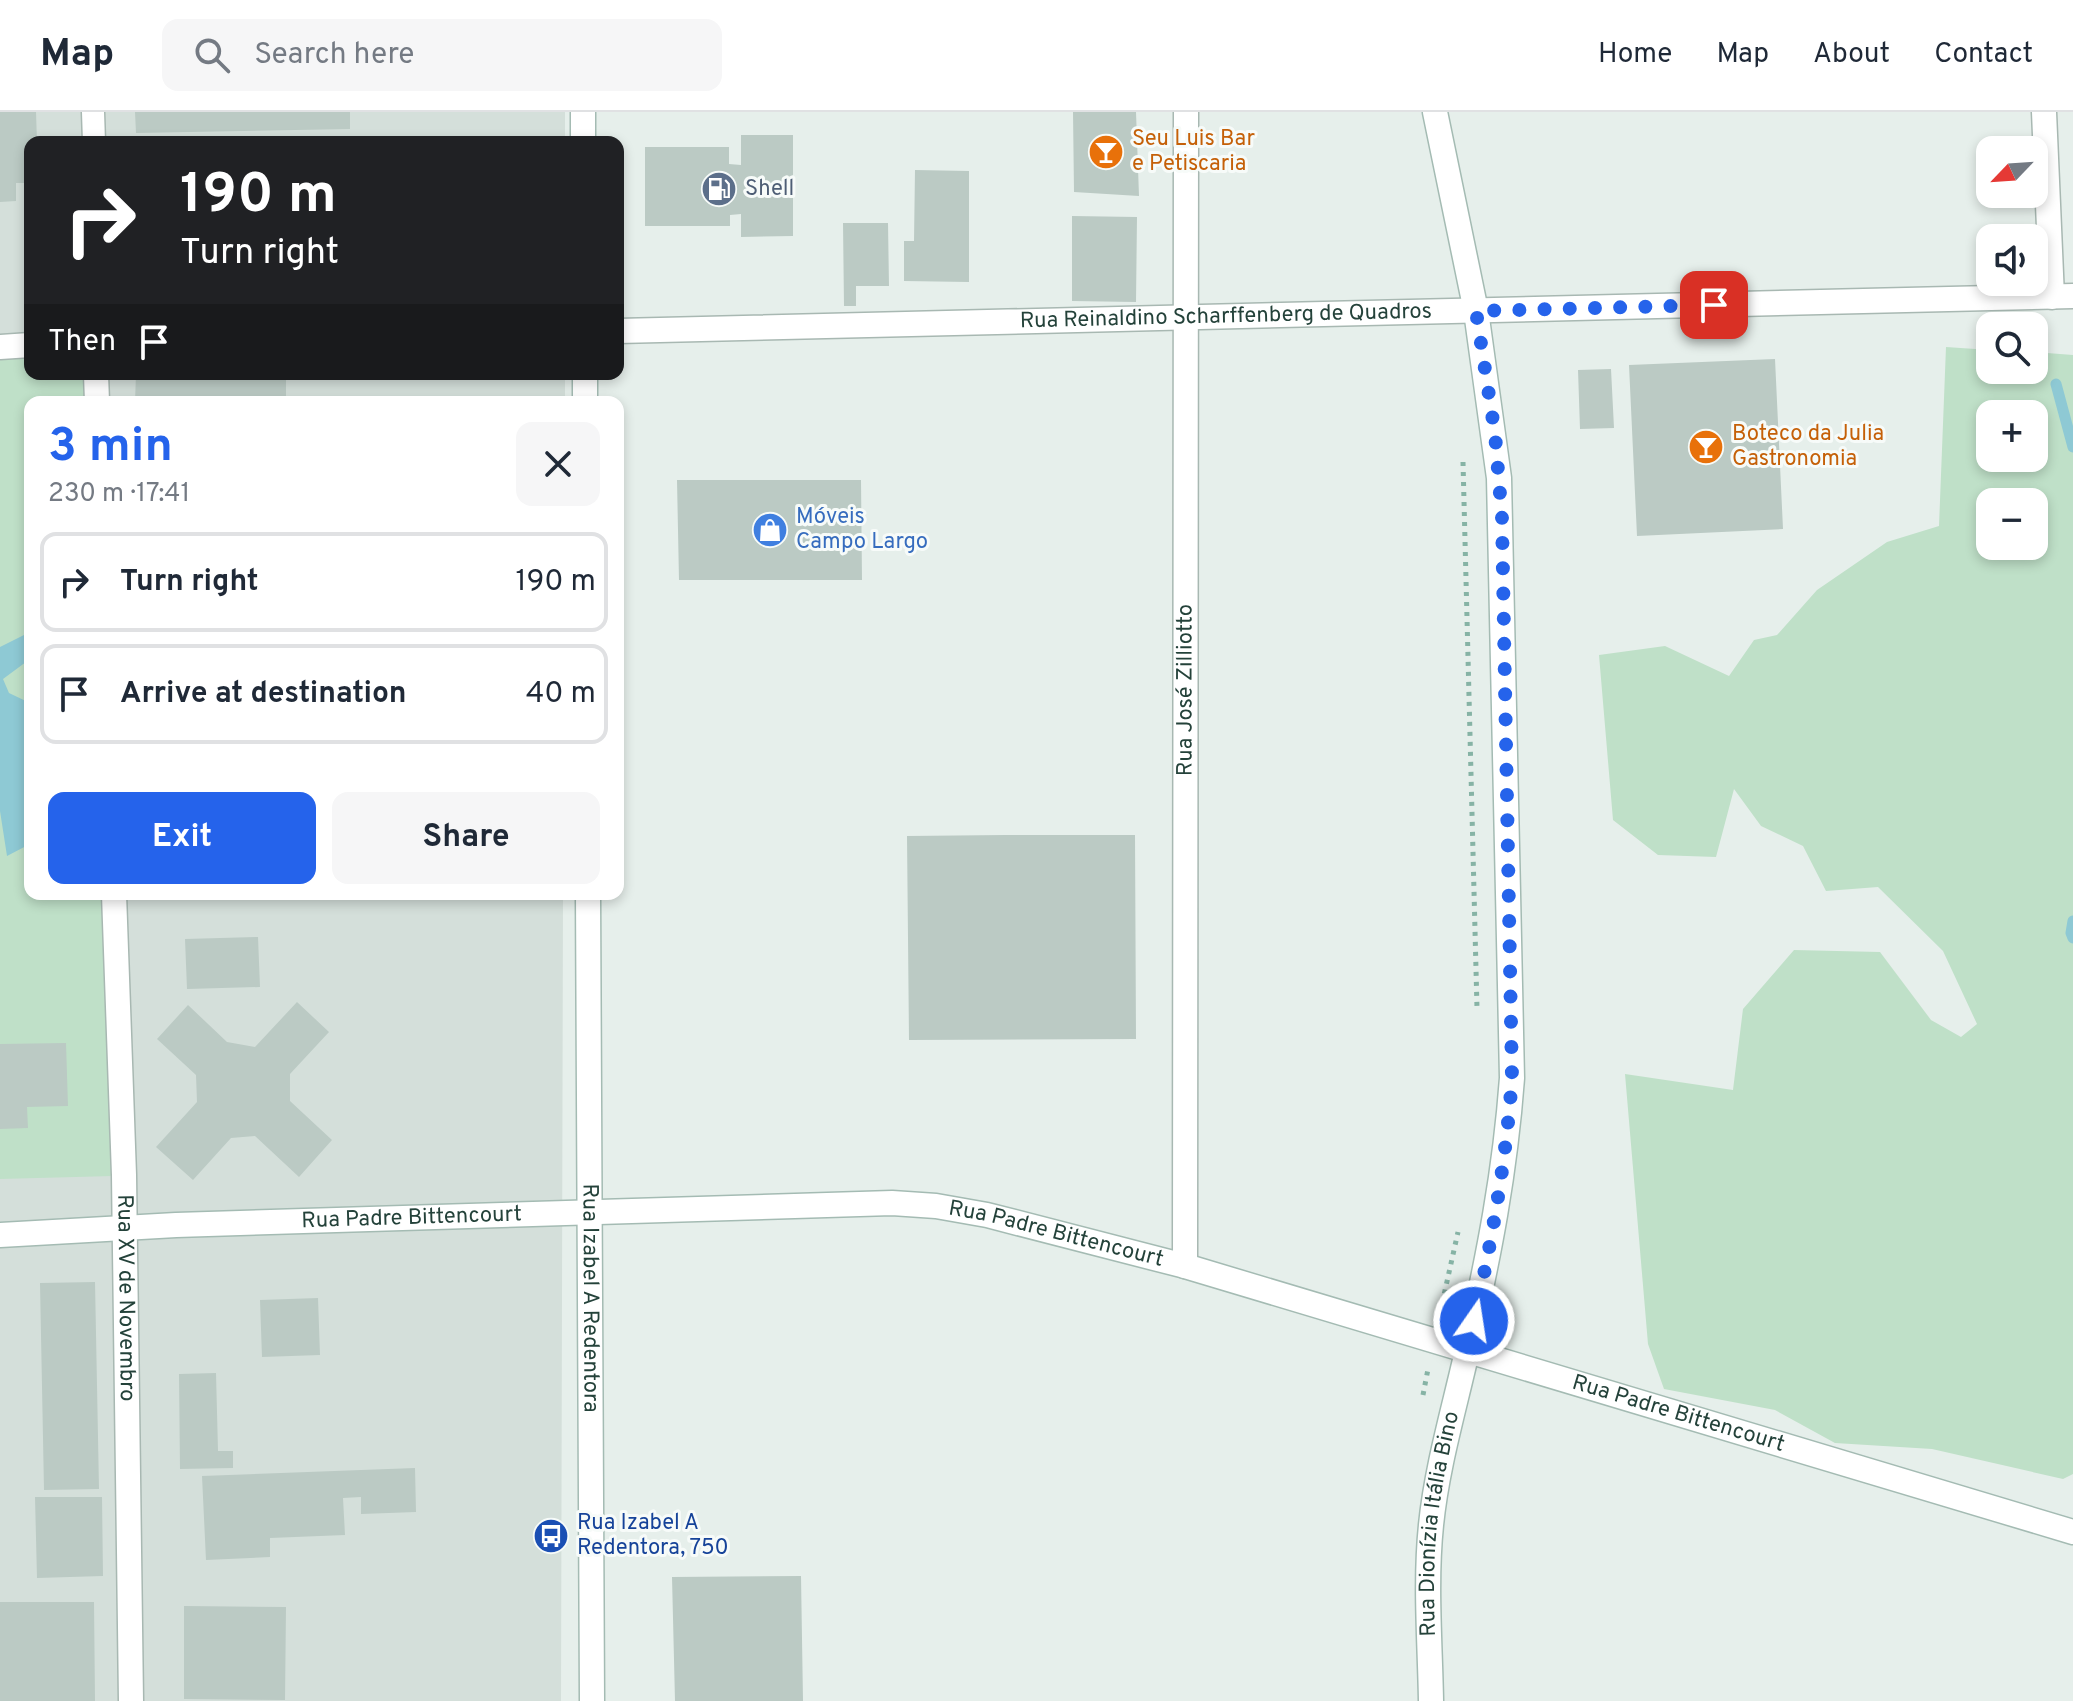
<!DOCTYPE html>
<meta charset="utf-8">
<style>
body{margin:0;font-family:Overpass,sans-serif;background:#f6f6f7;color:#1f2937;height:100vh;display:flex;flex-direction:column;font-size:30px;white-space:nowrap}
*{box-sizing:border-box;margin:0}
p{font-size:26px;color:#747a83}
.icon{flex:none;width:44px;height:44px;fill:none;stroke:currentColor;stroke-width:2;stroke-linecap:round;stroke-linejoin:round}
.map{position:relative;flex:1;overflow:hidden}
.sheet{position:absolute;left:24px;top:284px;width:600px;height:504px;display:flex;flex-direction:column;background:#fff;border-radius:16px;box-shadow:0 4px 12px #0003}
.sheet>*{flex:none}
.banner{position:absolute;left:24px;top:24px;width:600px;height:244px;border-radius:16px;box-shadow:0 4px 12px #0003;background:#202124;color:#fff;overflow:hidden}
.needle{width:52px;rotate:245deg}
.fabs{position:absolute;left:1976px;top:24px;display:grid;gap:16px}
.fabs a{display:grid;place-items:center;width:72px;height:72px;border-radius:16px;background:#fff;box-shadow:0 4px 12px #0003;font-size:40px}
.pin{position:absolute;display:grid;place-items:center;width:68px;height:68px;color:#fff;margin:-34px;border-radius:16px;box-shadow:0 4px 12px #0006}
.me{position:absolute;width:88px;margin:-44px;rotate:13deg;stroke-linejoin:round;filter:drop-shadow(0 0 6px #0008)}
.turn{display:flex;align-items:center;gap:28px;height:168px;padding:0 24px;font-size:36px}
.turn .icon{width:104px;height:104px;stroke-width:2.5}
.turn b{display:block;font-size:56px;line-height:68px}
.then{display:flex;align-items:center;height:76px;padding:0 24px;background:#0003;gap:16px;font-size:30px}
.round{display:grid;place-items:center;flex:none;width:84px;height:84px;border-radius:16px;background:#f6f6f7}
.summary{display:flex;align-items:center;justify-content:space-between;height:136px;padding:0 24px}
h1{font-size:48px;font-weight:700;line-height:60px;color:#2563eb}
.action{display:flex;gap:16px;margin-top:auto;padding:16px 24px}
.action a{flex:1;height:92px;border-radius:16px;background:#2563eb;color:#fff;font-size:32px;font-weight:700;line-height:92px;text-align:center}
.action a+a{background:#f6f6f7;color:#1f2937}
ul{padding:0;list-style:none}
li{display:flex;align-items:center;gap:24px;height:100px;margin:0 16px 12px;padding:0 8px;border:4px solid #e0e1e3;border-radius:16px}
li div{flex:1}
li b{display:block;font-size:30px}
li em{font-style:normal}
header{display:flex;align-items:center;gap:48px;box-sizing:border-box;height:112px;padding:0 40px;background:#fff;border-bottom:2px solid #e0e1e3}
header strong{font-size:38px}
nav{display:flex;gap:44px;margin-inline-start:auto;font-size:28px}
.search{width:560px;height:72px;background:#f6f6f7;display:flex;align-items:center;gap:20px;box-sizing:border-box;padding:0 28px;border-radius:16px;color:#747a83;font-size:30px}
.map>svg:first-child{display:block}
</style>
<header>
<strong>Map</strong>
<div class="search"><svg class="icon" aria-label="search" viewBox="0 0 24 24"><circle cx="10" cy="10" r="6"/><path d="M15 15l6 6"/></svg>Search here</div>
<nav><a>Home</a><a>Map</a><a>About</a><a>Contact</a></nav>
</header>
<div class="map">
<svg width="2073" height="1589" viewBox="0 0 2073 1589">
<rect width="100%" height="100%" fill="#e6efeb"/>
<path fill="#d4dfda" d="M0 0H565V30H30V262H565V290H30V782H563L561 1589H0Z"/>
<path fill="#bfe0c8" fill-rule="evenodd" d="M1946 235 1990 238V258H2034V240L2073 243V1362L2063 1367 1932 1337 1835 1331 1775 1298 1664 1277 1648 1232 1625 962 1733 978 1743 897 1794 838 1880 840 1931 908 1961 925 1977 912 1943 839 1878 775 1826 779 1803 734 1761 714 1734 677 1716 745 1658 743 1613 708 1599 543 1665 534 1729 564 1754 528 1777 523 1817 478 1887 430 1939 414ZM1990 302H2034V346H1990ZM1990 390H2034V434H1990Z
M30 241V262H89V290H30V782H104L113 1064 0 1067V242Z"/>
<path fill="#8ec9d4" d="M30 520V547L3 567 9 581 30 591V732L7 744 0 699V535Z"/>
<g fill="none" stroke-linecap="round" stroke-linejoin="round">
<path stroke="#8ec9d4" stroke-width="11" d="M2056 272 2073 335
M2073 809 2071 821 2073 826"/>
</g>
<path fill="#bbcac4" d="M0 0H36L37 30H30V71H16V89L0 90Z
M135 0H350V17L136 21Z
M1073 0H1136L1139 84 1074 80Z
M741 23H793V124L741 125V102L730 103V114H645V35H729V52L741 53Z
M252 25V30H153V27Z
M915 58 969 59V170L904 169V129H914Z
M1072 104 1137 105 1136 190 1072 189Z
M843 111H888L889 174H856V194H844Z
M1775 247 1783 417 1637 424 1629 253Z
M1611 257 1614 316 1580 317 1578 258Z
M136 262 286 263V290H135Z
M677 368H861L862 468H679Z
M1005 723H1135L1136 927 909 928 907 724Z
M258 825 260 875 187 877 185 827Z
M297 890 329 920 290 962V989L332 1028 299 1065 255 1024 231 1026 193 1068 156 1035 197 990 196 963 157 927 188 893 227 930 255 935Z
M66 931 68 994 27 995 28 1016 0 1017V932Z
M95 1170 99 1377 44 1378 40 1171Z
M318 1186 320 1243 262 1245 260 1188Z
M216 1261 218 1339H233V1356L180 1357 179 1262Z
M415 1356 416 1400 361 1402V1385L343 1386 345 1423 270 1426V1445L206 1448 202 1364Z
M35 1385H102L103 1464 37 1466Z
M801 1464 803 1589H675L672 1465Z
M0 1490H94L95 1589H0Z
M184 1494 286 1495 285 1588 184 1587Z"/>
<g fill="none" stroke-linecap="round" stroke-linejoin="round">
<defs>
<path id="pedestrian" d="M93 0 94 30"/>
<g id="minor">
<path id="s1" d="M1185 1154 1186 0"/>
</g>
<g id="tertiary">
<path d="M2044 0 2052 185"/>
<path id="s2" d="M618 219 2073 184"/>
<path d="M0 235 30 233"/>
<path d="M96 262 97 290"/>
<path id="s3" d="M114 782 124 1063 131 1589"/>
</g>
<g id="secondary">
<path d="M583 0V30"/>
<path d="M585 262V290"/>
<path id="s4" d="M588 782 592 1589"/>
<path id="s5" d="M0 1123 176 1113 892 1091 936 1094 987 1103 1185 1154 2073 1420"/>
<path id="s6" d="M1431 1589C1430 1531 1425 1471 1431 1413 1437 1353 1455 1294 1468 1235 1489 1143 1505 1061 1512 966L1499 366 1476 199 1435 0"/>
</g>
</defs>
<use href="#pedestrian" stroke="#a8b8b2" stroke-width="25"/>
<use href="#minor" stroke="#a8b8b2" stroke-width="27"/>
<use href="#tertiary" stroke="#a8b8b2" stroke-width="27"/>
<use href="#secondary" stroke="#a4bbb3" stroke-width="27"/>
<path stroke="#86b3a5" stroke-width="5" stroke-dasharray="4 6" stroke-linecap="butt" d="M1463 350 1477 896
M1440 1201 1458 1120
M1423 1283 1428 1257"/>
<use href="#pedestrian" stroke="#fff" stroke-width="22"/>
<use href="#minor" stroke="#fff" stroke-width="24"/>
<use href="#tertiary" stroke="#fff" stroke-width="24"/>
<use href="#secondary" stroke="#fff" stroke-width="24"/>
</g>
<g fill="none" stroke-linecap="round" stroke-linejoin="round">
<path stroke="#2563eb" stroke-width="14" stroke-dasharray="0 25.2" d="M1474 1209C1492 1128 1506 1049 1512 966L1502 406 1495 322 1476 199 1714 193"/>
</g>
<defs>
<symbol id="bar-disc" viewBox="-11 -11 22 22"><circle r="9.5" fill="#e8710a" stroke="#f7fbf9"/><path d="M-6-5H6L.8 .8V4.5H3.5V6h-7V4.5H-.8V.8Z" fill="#fff"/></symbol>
<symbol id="fuel-disc" viewBox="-11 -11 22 22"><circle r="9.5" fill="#5c6f8a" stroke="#f7fbf9"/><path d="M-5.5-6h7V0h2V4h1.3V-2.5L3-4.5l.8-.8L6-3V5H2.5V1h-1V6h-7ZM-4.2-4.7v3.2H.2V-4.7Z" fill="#fff"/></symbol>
<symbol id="shop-disc" viewBox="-11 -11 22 22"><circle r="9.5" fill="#3f7fe0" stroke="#f7fbf9"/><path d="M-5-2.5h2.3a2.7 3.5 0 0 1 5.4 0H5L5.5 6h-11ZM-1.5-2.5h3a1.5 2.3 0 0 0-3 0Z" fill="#fff"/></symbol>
<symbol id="bus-disc" viewBox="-11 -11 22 22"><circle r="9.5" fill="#1a4fb4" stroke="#f7fbf9"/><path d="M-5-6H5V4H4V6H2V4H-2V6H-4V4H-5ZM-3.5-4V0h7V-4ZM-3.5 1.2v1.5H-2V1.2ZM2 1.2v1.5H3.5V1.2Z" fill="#fff"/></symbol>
</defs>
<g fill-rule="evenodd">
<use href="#bar-disc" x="1086" y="20" width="40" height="40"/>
<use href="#fuel-disc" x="699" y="57" width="40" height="40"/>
<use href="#bar-disc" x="1686" y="315" width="40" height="40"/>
<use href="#shop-disc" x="750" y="398" width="40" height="40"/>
<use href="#bus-disc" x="531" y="1404" width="40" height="40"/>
</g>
<g text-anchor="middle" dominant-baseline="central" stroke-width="6" stroke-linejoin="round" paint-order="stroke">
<g font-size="22" fill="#c56008" stroke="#f7fbf9" text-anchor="start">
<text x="1132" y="27">Seu Luis Bar<tspan x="1132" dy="25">e Petiscaria</tspan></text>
<text x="1732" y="322">Boteco da Julia<tspan x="1732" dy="25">Gastronomia</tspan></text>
</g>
<g font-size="22" fill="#4e5e75" stroke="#f7fbf9" text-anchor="start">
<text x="745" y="77">Shell</text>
</g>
<g font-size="22" fill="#24423a" stroke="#f7fbf9">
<text stroke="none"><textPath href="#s2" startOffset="608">Rua Reinaldino Scharffenberg de Quadros</textPath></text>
<text stroke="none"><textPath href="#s1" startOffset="576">Rua José Zilliotto</textPath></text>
<text stroke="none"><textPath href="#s5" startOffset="412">Rua Padre Bittencourt</textPath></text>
<text stroke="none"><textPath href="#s5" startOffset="1060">Rua Padre Bittencourt</textPath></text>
<text stroke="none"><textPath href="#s3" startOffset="404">Rua XV de Novembro</textPath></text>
<text stroke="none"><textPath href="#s4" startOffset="404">Rua Izabel A Redentora</textPath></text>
<text stroke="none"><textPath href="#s5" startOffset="1708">Rua Padre Bittencourt</textPath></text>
<text stroke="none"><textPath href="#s6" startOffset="178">Rua Dionízia Itália Bino</textPath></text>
</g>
<g font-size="22" fill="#366cbe" stroke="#f7fbf9" text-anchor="start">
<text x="796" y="405">Móveis<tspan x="796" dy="25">Campo Largo</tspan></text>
</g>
<g font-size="22" fill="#164399" stroke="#f7fbf9" text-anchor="start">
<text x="577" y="1411">Rua Izabel A<tspan x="577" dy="25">Redentora, 750</tspan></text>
</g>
</g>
</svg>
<div class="fabs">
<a><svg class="needle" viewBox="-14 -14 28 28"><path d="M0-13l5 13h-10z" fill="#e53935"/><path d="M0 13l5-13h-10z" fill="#747a83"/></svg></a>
<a><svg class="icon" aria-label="sound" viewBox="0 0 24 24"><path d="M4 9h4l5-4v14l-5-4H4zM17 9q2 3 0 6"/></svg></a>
<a><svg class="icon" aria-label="search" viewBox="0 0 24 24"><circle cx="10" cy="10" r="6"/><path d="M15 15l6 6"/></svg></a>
<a>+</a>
<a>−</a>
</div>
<div class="pin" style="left:1714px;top:193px;background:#d93025"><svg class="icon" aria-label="arrive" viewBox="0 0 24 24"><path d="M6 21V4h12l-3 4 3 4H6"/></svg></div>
<svg class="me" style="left:1474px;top:1209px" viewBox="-20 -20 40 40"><circle r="17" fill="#2563eb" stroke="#fff" stroke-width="3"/><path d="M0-11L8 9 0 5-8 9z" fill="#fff"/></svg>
<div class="banner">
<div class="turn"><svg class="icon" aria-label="right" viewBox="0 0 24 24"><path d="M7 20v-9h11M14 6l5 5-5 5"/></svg><div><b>190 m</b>Turn right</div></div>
<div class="then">Then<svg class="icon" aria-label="arrive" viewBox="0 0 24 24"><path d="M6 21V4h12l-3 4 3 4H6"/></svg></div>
</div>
<section class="sheet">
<div class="summary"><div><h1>3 min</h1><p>230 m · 17:41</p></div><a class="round"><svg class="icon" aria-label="close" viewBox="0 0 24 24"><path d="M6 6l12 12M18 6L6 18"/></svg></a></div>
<ul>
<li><svg class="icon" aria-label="right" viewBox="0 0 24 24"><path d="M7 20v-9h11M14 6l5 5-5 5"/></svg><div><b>Turn right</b></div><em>190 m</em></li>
<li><svg class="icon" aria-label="arrive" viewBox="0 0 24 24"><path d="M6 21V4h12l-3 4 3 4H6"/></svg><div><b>Arrive at destination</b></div><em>40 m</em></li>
</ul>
<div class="action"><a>Exit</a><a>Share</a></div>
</section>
</div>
